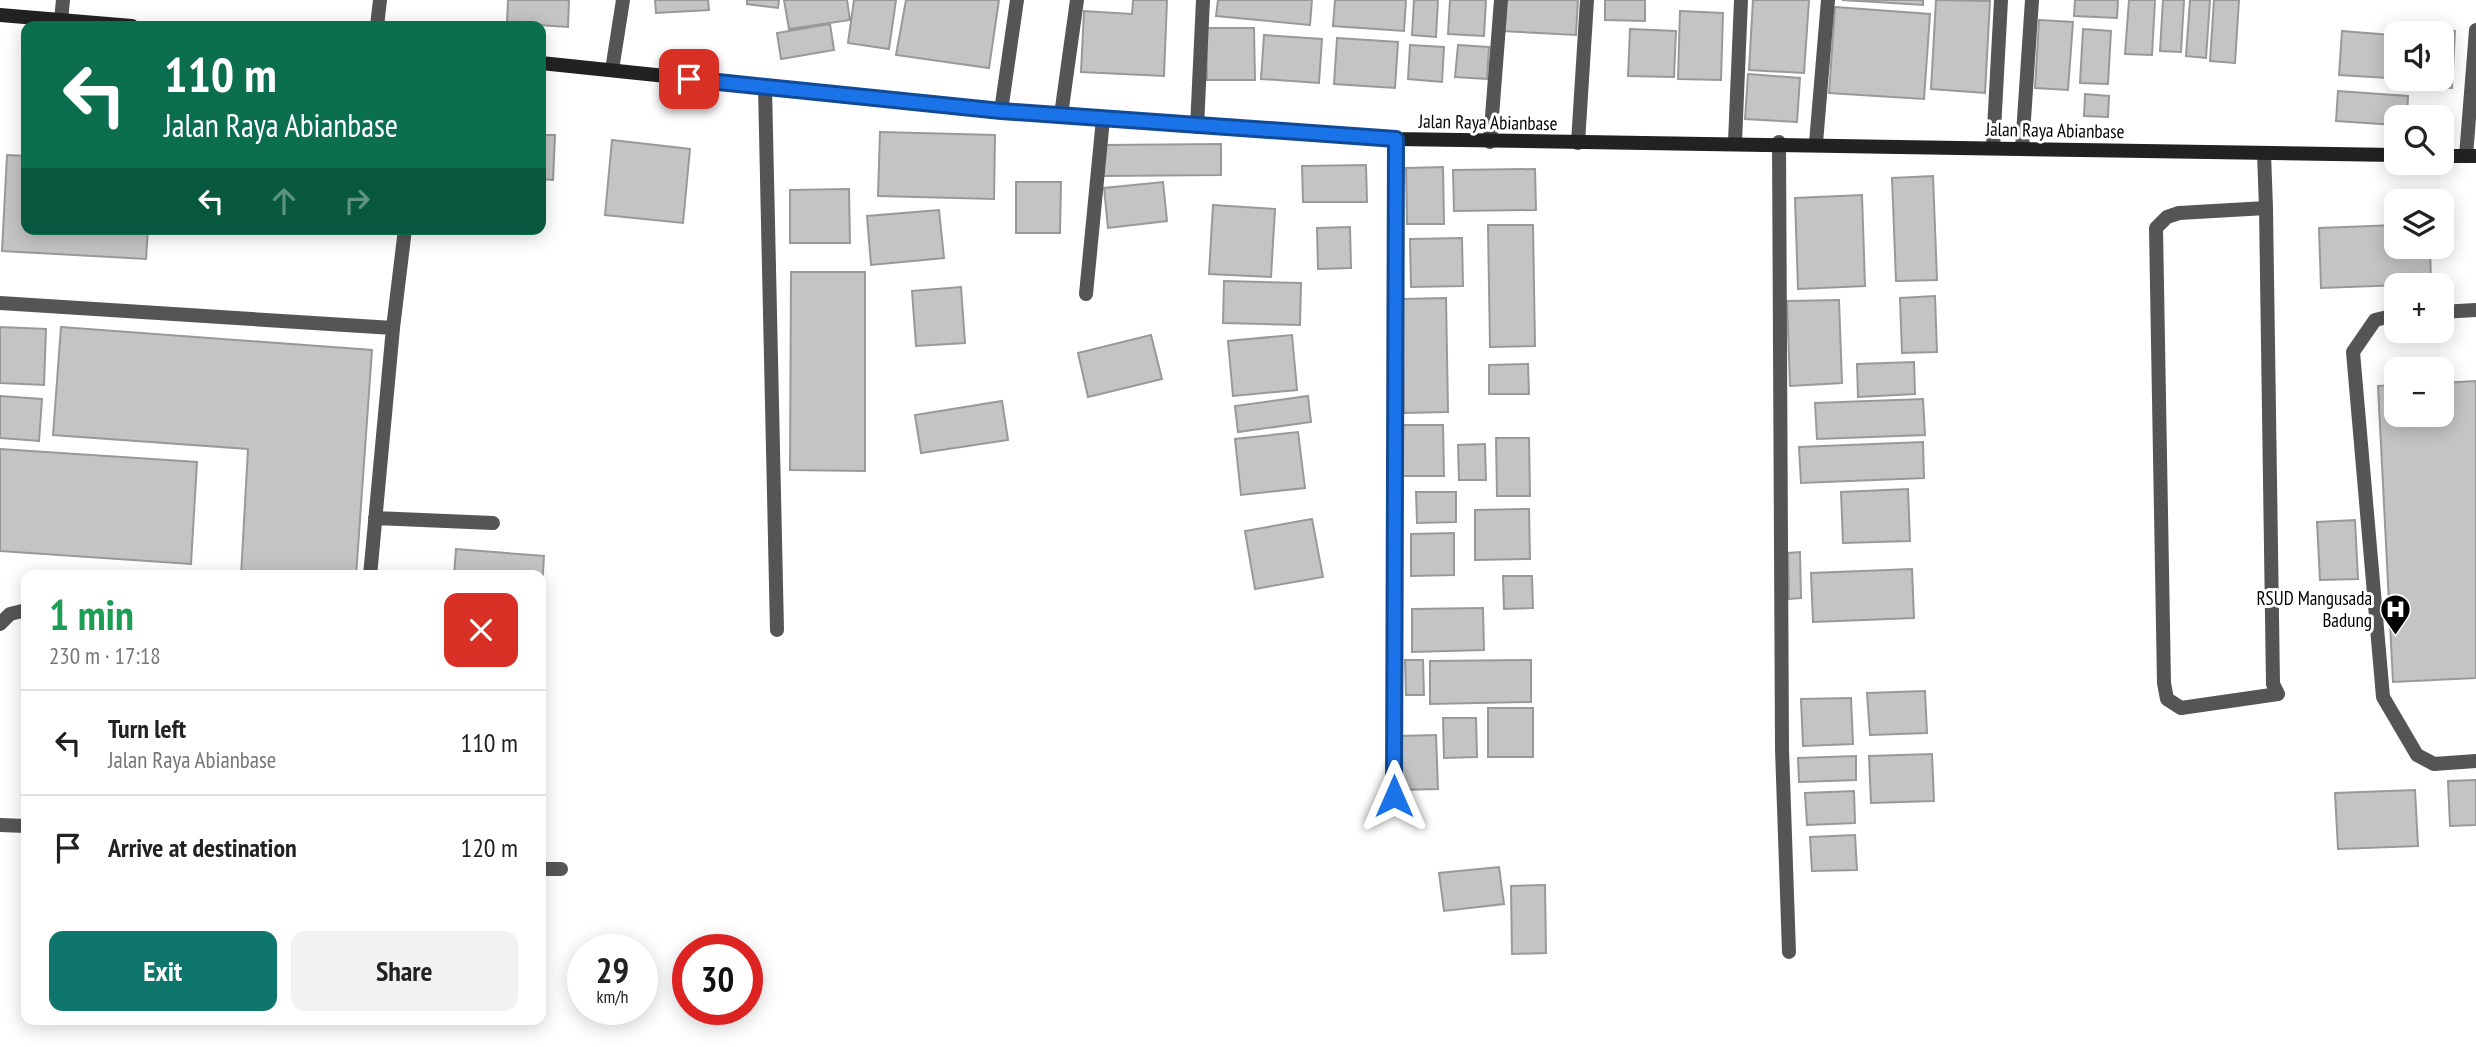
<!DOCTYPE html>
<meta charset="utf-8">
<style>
body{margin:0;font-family:"PT Sans Narrow",sans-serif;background:#f2f2f2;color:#222;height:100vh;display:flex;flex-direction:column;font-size:26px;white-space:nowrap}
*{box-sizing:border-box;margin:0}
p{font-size:23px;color:#767676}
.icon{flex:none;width:38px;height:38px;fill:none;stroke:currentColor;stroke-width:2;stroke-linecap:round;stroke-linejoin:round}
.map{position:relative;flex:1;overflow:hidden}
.details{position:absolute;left:21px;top:570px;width:525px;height:455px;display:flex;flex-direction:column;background:#fff;border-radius:14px;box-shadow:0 4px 18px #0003}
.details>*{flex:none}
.banner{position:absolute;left:21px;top:21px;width:525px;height:214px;border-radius:14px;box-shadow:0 4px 18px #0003;background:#0b6e4f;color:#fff;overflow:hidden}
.tools{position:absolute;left:2384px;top:21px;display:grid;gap:14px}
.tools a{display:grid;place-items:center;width:70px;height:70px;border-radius:14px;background:#fff;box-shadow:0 4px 18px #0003;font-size:35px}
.speed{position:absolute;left:567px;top:934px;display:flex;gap:14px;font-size:35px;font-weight:700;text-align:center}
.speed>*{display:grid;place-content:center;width:91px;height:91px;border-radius:50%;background:#fff;box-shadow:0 4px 18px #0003;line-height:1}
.speed small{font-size:18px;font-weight:400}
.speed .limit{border:10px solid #d22;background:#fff;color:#111}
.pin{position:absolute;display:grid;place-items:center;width:60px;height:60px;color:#fff;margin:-30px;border-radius:14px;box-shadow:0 4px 10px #0006}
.me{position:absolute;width:77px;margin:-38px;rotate:0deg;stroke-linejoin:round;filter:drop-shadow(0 0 5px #0008)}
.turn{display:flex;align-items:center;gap:24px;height:147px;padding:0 28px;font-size:32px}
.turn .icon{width:91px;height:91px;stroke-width:2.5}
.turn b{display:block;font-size:49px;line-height:60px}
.lanes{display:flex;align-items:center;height:66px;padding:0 28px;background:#0003;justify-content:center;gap:35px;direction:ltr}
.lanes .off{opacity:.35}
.round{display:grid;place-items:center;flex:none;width:74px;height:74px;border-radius:14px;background:#f2f2f2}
.overview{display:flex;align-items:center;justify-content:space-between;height:119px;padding:0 28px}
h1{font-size:42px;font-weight:700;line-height:52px;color:#1e9e55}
.button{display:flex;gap:14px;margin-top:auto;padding:14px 28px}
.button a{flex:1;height:80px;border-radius:14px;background:#0f766e;color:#fff;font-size:28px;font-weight:700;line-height:80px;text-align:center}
.button a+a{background:#f2f2f2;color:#222}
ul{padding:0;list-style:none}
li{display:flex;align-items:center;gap:21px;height:105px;padding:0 28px;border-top:2px solid #e0e0e0}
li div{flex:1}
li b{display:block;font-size:26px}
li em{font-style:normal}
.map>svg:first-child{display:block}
</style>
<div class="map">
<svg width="2476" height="1047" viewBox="0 0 2476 1047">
<rect width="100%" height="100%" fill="#fff"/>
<path fill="#c4c4c4" stroke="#999" stroke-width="2" d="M508 0H569L568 27 507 23Z
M655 0H708L709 10 656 13Z
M747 0H779L778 8 747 4Z
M784 0H847L850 20 789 29Z
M854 0H896L889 49 848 43Z
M906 0H999L989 68 896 55Z
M1133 0H1167L1164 76 1081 72 1084 11 1132 14Z
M1218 0H1312L1310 25 1216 16Z
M1335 0H1406L1404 31 1333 26Z
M1414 0H1438L1436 37 1412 35Z
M1450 0H1486L1484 36 1448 34Z
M1505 0H1578L1576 35 1502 31Z
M1605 0H1645V21L1605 20Z
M1753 0H1809L1804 73 1749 70Z
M1842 0H1923V5Z
M1936 0 1990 1 1985 93 1931 89Z
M2075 0H2118L2117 18 2074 16Z
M2129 0H2155L2152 55 2125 54Z
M2163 0H2184L2181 52 2160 51Z
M2190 0H2210L2206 58 2186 56Z
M2214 0H2239L2235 63 2210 61Z
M1835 7 1930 14 1924 99 1829 93Z
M1680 11 1723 13 1721 80 1678 79Z
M2039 20 2073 22 2068 90 2035 88Z
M830 24 834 50 781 59 777 33Z
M2403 27 2455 31 2452 88 2400 86V79H2441V33H2403Z
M1206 28H1254L1255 80H1207Z
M1630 29 1676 31 1674 77 1628 76Z
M2083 29 2111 31 2108 84 2080 83Z
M2342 31 2391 35 2388 78 2339 75Z
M1264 35 1322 39 1319 83 1261 79Z
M1337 38 1398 42 1395 88 1334 84Z
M1410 45 1444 47 1442 82 1408 79Z
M1458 45 1489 47 1487 79 1455 77Z
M1748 74 1800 78 1797 122 1745 119Z
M2338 91 2408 96 2407 117H2396V125L2336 121Z
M2085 94 2109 96 2108 117 2084 116Z
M880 132 995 135 994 199 878 196Z
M541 135H555L553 180 541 179Z
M612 140 690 149 683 223 605 215Z
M1221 144V175L1104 176V145Z
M7 155 26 156V229H148L146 259 2 251Z
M1366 165 1367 202H1303L1302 166Z
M1443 167 1444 224H1407L1406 168Z
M1535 169 1536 210 1454 211 1453 170Z
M1933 176 1937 280 1896 281 1892 178Z
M1016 182H1061L1060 233H1016Z
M1163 182 1167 221 1108 228 1104 188Z
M849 189 850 243H790V190Z
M1862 195 1865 286 1798 289 1795 198Z
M1213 205 1275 209 1271 277 1209 274Z
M939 210 944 258 871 265 867 216Z
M1488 225H1533L1535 346 1490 347Z
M2396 225V247H2430L2431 284 2321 288 2319 228Z
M1350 227 1351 268 1318 269 1317 228Z
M1462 238 1463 286 1411 287 1410 239Z
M791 272H865V471L790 470Z
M1224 281 1301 283 1300 325 1223 323Z
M961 287 965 343 916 346 912 291Z
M1935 296 1937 352 1902 353 1900 298Z
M1446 298 1448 412 1404 413 1402 299Z
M1839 300 1842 383 1790 386 1787 301Z
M0 327 46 329 44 385 0 383Z
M61 327 372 350 356 576H241L248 449 53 435Z
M1151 335 1162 379 1088 397 1078 353Z
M1292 335 1297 390 1233 396 1228 341Z
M1914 362 1915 394 1858 397 1857 364Z
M1528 364 1529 394H1489V365Z
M2476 381V678L2393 682 2378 386 2396 385V415H2441V383Z
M0 396 42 399 39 441 0 438Z
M1308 396 1311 422 1238 432 1235 406Z
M1923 399 1925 435 1817 439 1815 403Z
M1002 401 1008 440 921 453 915 415Z
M1402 425H1443L1444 476H1402Z
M1298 432 1305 488 1241 495 1235 439Z
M1496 438H1529L1530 496H1497Z
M1923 442 1924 478 1801 483 1799 447Z
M1485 444 1486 480H1459L1458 445Z
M0 449 197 462 191 564 0 551Z
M1908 489 1910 541 1843 543 1841 492Z
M1416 492H1456V522L1417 523Z
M1529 509 1530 559 1475 560V510Z
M1312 519 1323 577 1255 589 1245 531Z
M2355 520 2358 579 2320 580 2317 522Z
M1454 533V575L1411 576V534Z
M456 549 544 556 541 605V576H454Z
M1800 552 1801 598 1789 599 1788 553Z
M1912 569 1914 618 1813 622 1811 573Z
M1503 576H1532L1533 608 1504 609Z
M1483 608 1484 650 1412 652V609Z
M1405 660H1423L1424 695H1406Z
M1531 660V702L1430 704V661Z
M1925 691 1927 733 1870 735 1867 693Z
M1851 698 1853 744 1803 746 1801 699Z
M1488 708H1533V757H1488Z
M1443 718H1476L1477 757 1444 758Z
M1436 735 1438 789 1399 790 1398 736Z
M1932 754 1934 801 1871 803 1869 756Z
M1856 756V780L1799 782 1798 758Z
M2476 780V825L2450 826 2448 781Z
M2415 790 2418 846 2338 849 2335 793Z
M1854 791 1855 823 1807 825 1805 793Z
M1855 835 1857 870 1812 871 1810 837Z
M1499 867 1504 904 1444 911 1439 873Z
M1545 885 1546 953 1512 954 1511 886Z"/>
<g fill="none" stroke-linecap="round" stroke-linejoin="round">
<path stroke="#555" stroke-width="14" d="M377 26 380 0
M765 87 777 630
M1061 115 1077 0
M1490 142 1501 0
M1735 142 1741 0
M1993 148 2001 0
M2022 149 2032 0
M2264 153 2266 208 2273 684 2278 694 2181 708 2167 699 2164 683 2156 228 2167 217 2179 213 2266 208
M0 303 393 328
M2441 312 2476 310
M2396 315 2375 320 2353 352 2383 697 2417 755 2434 764 2476 761
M375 518 493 523
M370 576 393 328 405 229
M0 624 10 614 26 610
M0 825 26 826
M541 869H561"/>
<path stroke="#555" stroke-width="14" d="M61 20 63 0
M612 70 623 0
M1001 111 1017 0
M1197 127 1203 0
M1779 142 1782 749 1789 952
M1578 143 1587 0
M1816 143 1828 0
M2466 156 2476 30
M1086 294 1103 119
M1394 796 1396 139"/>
<path stroke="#222" stroke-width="14" d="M0 15 132 26
M541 63 1001 111 1396 139 2396 155
M2441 156H2476"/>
</g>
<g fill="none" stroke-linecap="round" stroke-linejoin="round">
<defs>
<path id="route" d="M689 79 1001 111 1396 139 1394 796"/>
</defs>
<use href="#route" stroke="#114b97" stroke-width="18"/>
<use href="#route" stroke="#1a73e8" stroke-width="12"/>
</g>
<defs>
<symbol id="hospital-pin" viewBox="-11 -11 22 30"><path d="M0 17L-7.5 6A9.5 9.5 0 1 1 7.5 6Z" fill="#000" stroke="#fff"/><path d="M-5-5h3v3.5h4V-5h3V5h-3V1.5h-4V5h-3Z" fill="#fff"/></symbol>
</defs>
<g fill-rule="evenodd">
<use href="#hospital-pin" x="2378" y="592" width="35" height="47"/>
</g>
<g text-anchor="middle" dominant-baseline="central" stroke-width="6" stroke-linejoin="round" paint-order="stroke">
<g font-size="19" fill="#000" stroke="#fff">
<text transform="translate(1488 122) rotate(1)">Jalan Raya Abianbase</text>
<text transform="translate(2055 130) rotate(1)">Jalan Raya Abianbase</text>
</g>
<g font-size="19" fill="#000" stroke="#fff" text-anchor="end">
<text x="2372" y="598">RSUD Mangusada<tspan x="2372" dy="22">Badung</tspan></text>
</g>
</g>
</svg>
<div class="tools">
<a><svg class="icon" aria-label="sound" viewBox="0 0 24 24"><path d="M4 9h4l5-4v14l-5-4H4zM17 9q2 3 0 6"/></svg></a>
<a><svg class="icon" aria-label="search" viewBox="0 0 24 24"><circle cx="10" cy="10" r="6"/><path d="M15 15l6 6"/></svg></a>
<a><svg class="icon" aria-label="layers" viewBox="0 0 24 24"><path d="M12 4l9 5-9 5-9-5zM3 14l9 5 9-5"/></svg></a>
<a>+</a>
<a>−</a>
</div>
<div class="speed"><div>29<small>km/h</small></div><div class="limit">30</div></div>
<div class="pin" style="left:689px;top:79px;background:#d93025"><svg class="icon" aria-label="arrive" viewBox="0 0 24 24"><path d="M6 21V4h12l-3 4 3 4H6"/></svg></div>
<svg class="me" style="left:1394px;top:796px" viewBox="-20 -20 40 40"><path d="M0-17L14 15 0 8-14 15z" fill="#1a73e8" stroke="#fff" stroke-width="4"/></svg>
<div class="banner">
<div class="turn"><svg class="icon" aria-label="left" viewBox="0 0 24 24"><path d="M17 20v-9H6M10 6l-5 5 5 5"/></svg><div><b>110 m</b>Jalan Raya Abianbase</div></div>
<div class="lanes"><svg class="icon" aria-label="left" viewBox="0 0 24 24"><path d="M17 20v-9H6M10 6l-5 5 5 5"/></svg><svg class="icon off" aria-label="ahead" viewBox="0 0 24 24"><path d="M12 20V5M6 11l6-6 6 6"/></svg><svg class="icon off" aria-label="right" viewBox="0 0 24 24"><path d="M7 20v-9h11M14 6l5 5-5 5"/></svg></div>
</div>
<section class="details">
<div class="overview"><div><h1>1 min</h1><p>230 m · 17:18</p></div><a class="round" style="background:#d93025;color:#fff"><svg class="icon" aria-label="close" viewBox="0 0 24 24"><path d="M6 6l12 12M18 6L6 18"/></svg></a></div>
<ul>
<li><svg class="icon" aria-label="left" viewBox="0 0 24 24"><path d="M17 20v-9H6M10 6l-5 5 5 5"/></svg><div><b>Turn left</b><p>Jalan Raya Abianbase</p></div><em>110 m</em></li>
<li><svg class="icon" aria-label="arrive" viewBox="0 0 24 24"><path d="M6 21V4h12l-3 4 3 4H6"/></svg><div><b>Arrive at destination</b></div><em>120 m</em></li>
</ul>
<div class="button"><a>Exit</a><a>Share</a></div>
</section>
</div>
